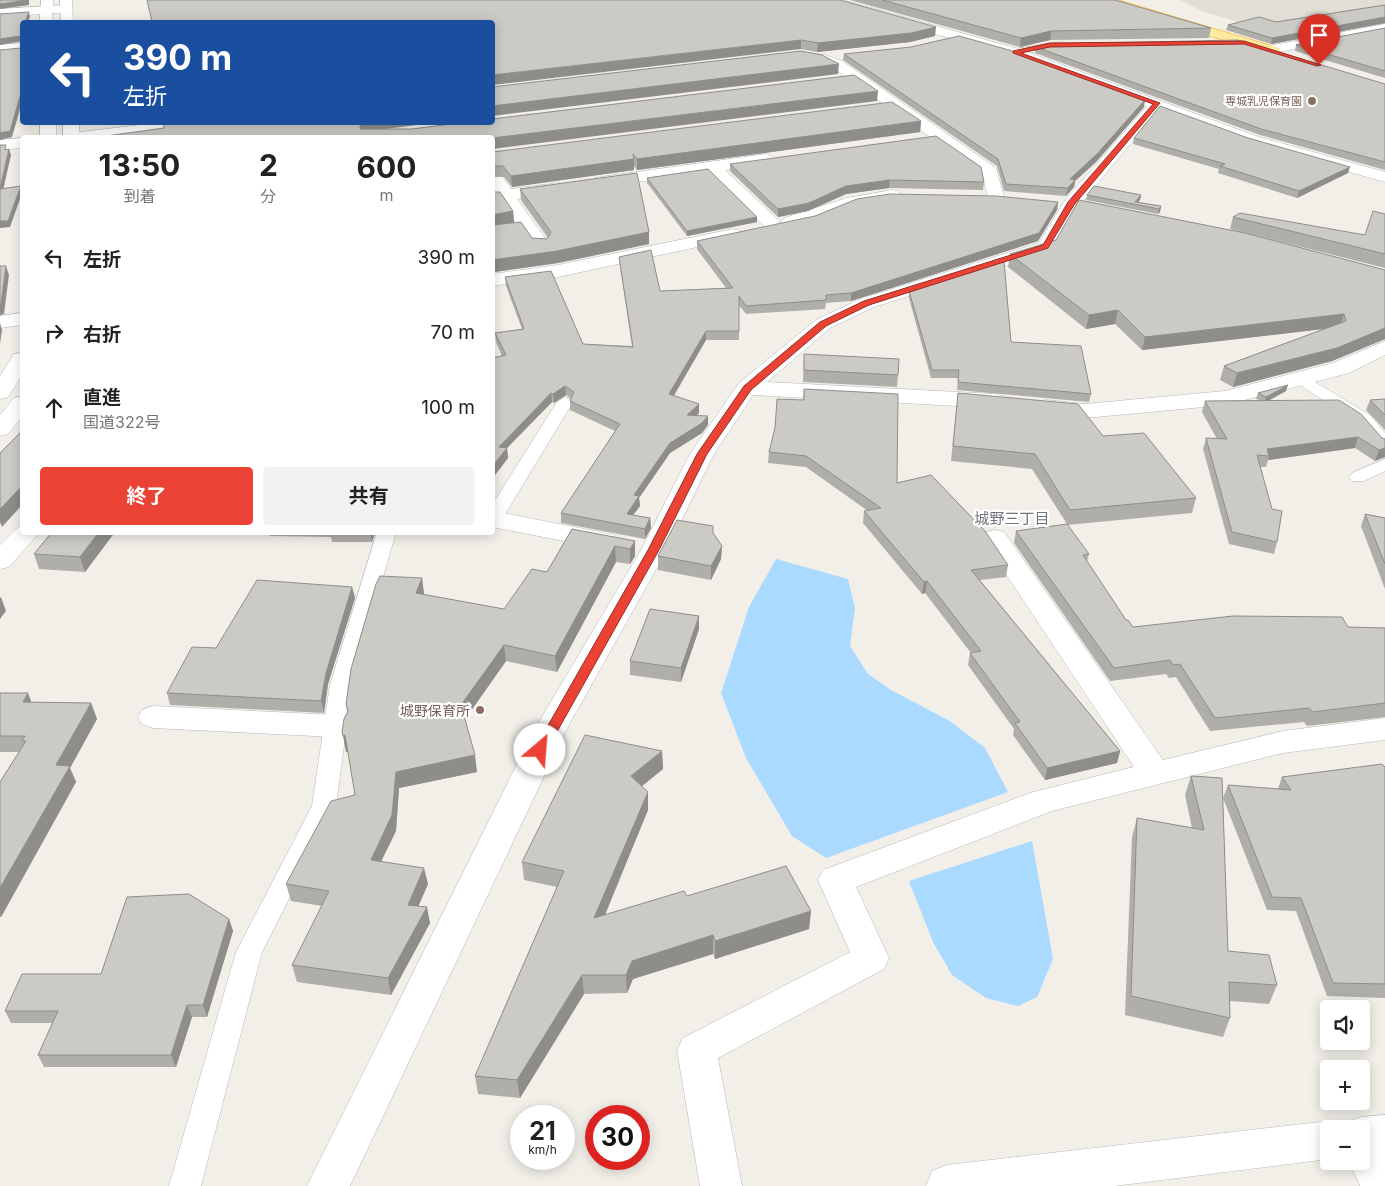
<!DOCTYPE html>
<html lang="ja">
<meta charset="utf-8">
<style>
body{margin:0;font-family:Inter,"Noto Sans JP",sans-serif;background:#f2f2f2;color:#222;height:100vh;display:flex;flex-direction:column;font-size:19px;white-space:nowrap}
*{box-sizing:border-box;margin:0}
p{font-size:16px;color:#767676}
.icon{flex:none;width:28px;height:28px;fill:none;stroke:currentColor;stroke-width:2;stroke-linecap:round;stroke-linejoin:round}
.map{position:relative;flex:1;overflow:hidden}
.details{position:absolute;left:20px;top:135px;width:475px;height:400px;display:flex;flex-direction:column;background:#fff;border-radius:5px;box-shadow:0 2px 12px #0003}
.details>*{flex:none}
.banner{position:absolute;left:20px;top:20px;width:475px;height:105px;border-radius:5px;box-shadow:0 2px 12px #0003;background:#1a4fa0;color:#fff;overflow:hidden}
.fabs{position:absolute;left:1320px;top:1000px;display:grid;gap:10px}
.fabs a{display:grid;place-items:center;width:50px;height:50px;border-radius:5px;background:#fff;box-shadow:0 2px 12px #0003;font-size:25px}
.speed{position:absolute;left:510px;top:1105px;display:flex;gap:10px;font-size:25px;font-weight:700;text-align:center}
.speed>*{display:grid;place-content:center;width:65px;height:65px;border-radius:50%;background:#fff;box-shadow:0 2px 12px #0003;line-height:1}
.speed small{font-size:12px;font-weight:400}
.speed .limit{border:8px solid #d22;background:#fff;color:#111}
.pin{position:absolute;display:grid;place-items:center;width:42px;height:42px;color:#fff;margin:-51px -21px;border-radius:50% 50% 50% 0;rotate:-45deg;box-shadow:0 0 5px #0007}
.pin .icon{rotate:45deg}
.me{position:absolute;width:55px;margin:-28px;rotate:27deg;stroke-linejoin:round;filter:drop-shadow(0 0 4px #0008)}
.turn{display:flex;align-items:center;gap:18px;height:105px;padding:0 20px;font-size:22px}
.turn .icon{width:65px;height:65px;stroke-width:2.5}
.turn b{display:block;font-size:35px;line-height:42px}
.eta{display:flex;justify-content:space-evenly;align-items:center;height:85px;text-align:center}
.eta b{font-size:30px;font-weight:700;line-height:35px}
.action{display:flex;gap:10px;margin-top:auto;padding:10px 20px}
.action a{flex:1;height:58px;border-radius:5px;background:#ea4335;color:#fff;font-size:20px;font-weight:700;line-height:58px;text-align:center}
.action a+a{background:#f2f2f2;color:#222}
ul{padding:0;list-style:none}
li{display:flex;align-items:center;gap:15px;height:75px;padding:0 20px}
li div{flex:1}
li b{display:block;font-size:19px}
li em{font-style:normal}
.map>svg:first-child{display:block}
</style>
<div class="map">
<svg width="1385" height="1186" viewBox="0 0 1385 1186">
<rect width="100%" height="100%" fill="#f1efe8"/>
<path fill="#e1ded6" d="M1180 0H1385V19L1283 36 1202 11Z"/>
<path fill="#aadaff" d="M776 559 848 579 855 608 850 646 868 674 891 690 950 721 985 748 1008 792 826 858 792 836 746 758 721 693 749 607Z
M1032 841 1053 959 1037 997 1018 1006 986 998 952 975 933 942 909 881Z"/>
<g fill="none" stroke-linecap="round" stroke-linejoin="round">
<defs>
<path id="service" d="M1062 42 1065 43V47L1014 55 1009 52 1014 49Z
M1300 373 1370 415 1385 433V449L1379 448 1358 423 1294 381 1292 378 1294 375Z
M565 397 573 402 502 519 500 523 492 524V505L557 402Z
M1385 459V471L1364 481H1352L1349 477 1352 473Z
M377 532H396L352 685 336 806 262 952 201 1186H169L236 952 312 806 330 685Z"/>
<path id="minor" d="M66 5 72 9 70 12 0 17V9Z
M1385 24V32L1269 54 1262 50 1269 46Z
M22 43V51L0 53V45Z
M802 52 825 55 842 61 996 168 1004 197 1001 201H989L982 174 832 67 822 63 797 59 795 56Z
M1157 99 1164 103 1079 206 1053 251 874 307 830 328 767 382 995 394 1003 396 1006 401 1003 406 995 408 753 395 714 454 667 550 565 732 350 1186H307L533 732 641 550 690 454 739 383 816 320 860 299 1039 243 1065 200 1152 100Z
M165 122H216L209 127 117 138H65L73 133Z
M22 138V148L0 150V140Z
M766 154 772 156 774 159 772 162 725 170 779 221 782 225 779 229H767L709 172 601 187 595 186 593 182 595 178 601 177Z
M492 170 498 171 511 189 558 183 564 184 567 188 564 192 517 199 550 245 548 249H534L501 201 492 202V192L495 191 492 188Z
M892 190 898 191 901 195 898 199 867 203 790 227 784 226 781 222 784 218 847 198Z
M733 229 739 230 742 234 739 238 558 277 492 286V274L558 265Z
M22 313V325L0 328V316Z
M1385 341V355L1349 373 1225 405 1085 418 1038 412 1035 407 1038 402 1046 400 1085 404 1225 391 1333 363Z
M492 511 605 533 614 535 618 541 614 547 605 549 492 527Z
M22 525V532H40L9 567 0 569V545L18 527Z
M995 530 1004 532 1163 760 1283 731 1385 718V740L1283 753 1052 811 856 887 889 958 884 969 718 1058 742 1186H700L677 1050 683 1038 850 952 818 880 823 870 1033 792 1134 767 982 538 986 532Z
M153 706 335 715 346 718 350 726 346 734 335 737 153 728 142 724 138 717 142 710Z
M1361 1122 1376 1127 1385 1146V1186H1360L1349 1161H1361V1129H1346Z"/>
<path id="tertiary" d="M41 0H53L52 22H40Z
M60 0H72L73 22H61Z
M824 0H843L1019 49 1259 137 1385 172V182L1247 143 1009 55 826 3Z
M40 122H56V138H40Z
M63 122H79V138H63Z
M22 353V375L8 397 0 399V376L14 354Z
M22 396V417L8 434 0 436V415L14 398Z
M1385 1115V1153L1361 1155V1129H1329V1159L1114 1186H926L932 1171 947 1165 1329 1121 1344 1127 1346 1122 1361 1117Z"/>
<path id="trunk" d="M1099 0H1118L1279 48 1281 51 1279 54H1269L1101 3Z"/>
</defs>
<use href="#service" stroke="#b5b8bc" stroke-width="1"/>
<use href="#minor" stroke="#b5b8bc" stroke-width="1"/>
<use href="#tertiary" stroke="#b5b8bc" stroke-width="1"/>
<use href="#trunk" stroke="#f9ab00" stroke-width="1"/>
<use href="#service" fill="#fff" fill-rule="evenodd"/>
<use href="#minor" fill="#fff" fill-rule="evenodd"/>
<use href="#tertiary" fill="#fff" fill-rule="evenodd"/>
<use href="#trunk" fill="#feeaa1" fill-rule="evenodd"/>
</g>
<path fill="#afaea9" d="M850 0H1115L1211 28 1209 38 1050 40 1020 47Z
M1385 5V23L1271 44 1226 30 1228 25 1276 22Z
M492 22 935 36 910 42 817 52 801 49Z
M1385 28V78L1295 51 1296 45Z
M1036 47 1385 84V170L1260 135 1035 53Z
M844 54 1144 107 1096 162 1075 181 1074 187 1066 196 1004 191 997 166 843 60Z
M921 121 920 132 637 170 634 166V170L512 187 504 177H492V152Z
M1134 138H1248L1348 173 1297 198 1218 173 1219 169 1133 144Z
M730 164 984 182 983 190 889 188 846 194 808 211 778 217 730 171Z
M647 178 757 222 687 236 647 183Z
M520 189 649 232V244L558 263 494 272 492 269V192L513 211 514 223 532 238 547 239 548 238 521 200Z
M1087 195H1141L1140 200 1138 202 1161 206 1160 212 1158 214 1086 200Z
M1058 202 1057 210 1038 241 851 301 826 303 825 309 746 314 739 305V340H706L674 396 699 413 697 415 708 425 702 433 670 453 639 498 640 506 633 515 650 518 651 528 645 539 561 523V513L615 431 570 410V401L571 399 566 395 554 403 552 402 507 448 508 458 495 475V482L492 486 502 356 496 342 495 333 522 329 506 286 505 277 583 344 632 346 620 266 619 257 660 291 726 288 697 249V241Z
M1385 214V268L1230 229 1233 217 1365 235Z
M1010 254 1385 270V339L1332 361 1233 387 1220 380 1224 366 1324 329 1142 350 1115 324 1086 329 1008 267Z
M909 291 1011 342 1091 394 1089 402 957 390 958 378H931L909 298Z
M804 354 898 375 897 387 803 382Z
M804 389 897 483 1008 565 1006 577 980 580 1120 751 1117 763 1045 780 1013 735 1014 729 968 665 970 653H971L925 593 922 594 863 523 864 511H868L806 467 768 463 769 452 775 428 803 400Z
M1286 391 1269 400 1385 439V457L1375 461 1355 448 1268 460 1266 467H1260L1277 542 1274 554 1229 544 1203 449 1206 438 1217 439 1202 412 1205 401 1259 400 1256 399 1258 393Z
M958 393 1103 436 1196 498 1192 513 1067 525 1089 554 1087 561 1126 620 1133 627H1348L1385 628V717L1307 726 1304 722 1210 731 1176 677 1169 678 1166 674 1110 681 1014 543 1016 531 1067 524 1032 469 951 461Z
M1385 399V430L1366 410 1370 400Z
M1365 514 1385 518V589L1361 526Z
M572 529 635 541V556L630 564 616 562 557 672 506 661 465 719 477 772 399 788 396 831 381 861 428 884 418 906 430 923 391 995 297 982 292 965 322 906 291 901 286 884 355 795 348 752H346L347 712 346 704 422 578 424 595 504 609 547 572Z
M52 532H115L85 572 39 569 34 554Z
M269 532H375L372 542H332L331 537 270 536Z
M713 533 722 546 721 559 711 580 658 570V556Z
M352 587 355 598 328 684 324 713 170 705 167 693 216 648Z
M699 629 681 682 630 675V661Z
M0 693 31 702 91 703 97 719 70 768 76 782 1 917H0V782L19 752H0Z
M662 751 663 769 642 786 648 810 604 915 687 896 811 911 809 929 715 959 713 954 633 979 627 993 584 994 520 1098 478 1094 475 1076 557 887 524 880 522 862Z
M1385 767V998L1327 996 1296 911 1267 910 1223 798 1228 785 1278 789 1282 777Z
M1191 776 1222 778 1228 951 1277 985 1269 1004 1230 1001V1018L1223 1037 1125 1015 1132 837 1137 818 1192 828 1185 795Z
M229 919 233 931 207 1017H192L176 1067H44L38 1055 53 1023H11L5 1011 101 974Z"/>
<path fill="#8f8d8a" d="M27 0H29V5L0 9V4Z
M29 12 30 17 28 22H25Z
M1385 17V23L1271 44 1272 38Z
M936 27 935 36 910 42 817 52 818 43Z
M1051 31 1050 40 1020 47 1021 38Z
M22 32V41L0 45V39Z
M801 40V49L492 85V75Z
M839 64 838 74 492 116V106Z
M22 90V102L12 137 0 140V133Z
M878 91 877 101 492 149V138Z
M1145 100 1144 107 1096 162 1075 181 1074 187 1066 196 1070 179Z
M921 121 920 132 637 170V159Z
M366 122H440L370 131 360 129V126Z
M9 149 11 155 2 195 0 189Z
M634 159V170L512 187 511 176Z
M1350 167 1348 173 1297 198 1299 191Z
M890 180 889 188 846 194 808 211 778 217V209L846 186Z
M21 186 22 193 10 227 0 228V221Z
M1141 195 1140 200 1136 204 1135 202Z
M1058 202 1057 210 1038 241 851 301V293Z
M1161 206 1160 212 1158 214 1159 209Z
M513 211 514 223 492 226V215Z
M757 217V222L687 236V231Z
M649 232V244L558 263 494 272 492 260Z
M6 266 9 275 4 314 0 315V304Z
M1118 310 1115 324 1086 329 1089 315Z
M1344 314 1340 327 1142 350 1145 337Z
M0 323 2 330 0 344Z
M1385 328V339L1332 361 1233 387 1237 373Z
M706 331V340L669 403V394Z
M1288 385 1286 391 1264 403 1266 397Z
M565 386 566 395 554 403 553 394Z
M551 393 552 402 507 448 508 458 495 475V482L492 486V467L499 447Z
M699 404V413L687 424V415Z
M708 416V425L702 433 670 453 639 498 640 506 627 523V514L634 495 670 443Z
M1358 437 1355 448 1268 460 1269 456 1267 449Z
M1385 448V457L1375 461 1379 450Z
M22 486V505L2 527 0 522V509Z
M650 518 651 528 645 539V529Z
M99 532H115L85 572 80 557Z
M370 532H375L372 542Z
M635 541V556L630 564V549Z
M615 546 616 562 557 672 555 656Z
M722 546 721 559 711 580V566Z
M422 578 424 594 419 609 416 593Z
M927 581 925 593 922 594 924 582Z
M352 587 355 598 328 684 324 713 321 701 326 673Z
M1 597 6 611 0 619V598Z
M699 616V629L681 682V668Z
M504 645 506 661 464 721 461 705Z
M28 693 34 709 23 702Z
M91 703 97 719 70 768 76 782 1 917 0 915V888L56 765Z
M345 735 349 752H346L343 736Z
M662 751 663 769 632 794 631 776Z
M1120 751 1117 763 1045 780 1047 768Z
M475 755 477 772 399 788 396 831 374 876 371 860 396 772Z
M648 792V810L596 937 594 918Z
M424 868 428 884 412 921 408 905Z
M427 907 430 923 391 995 388 978Z
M811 911 809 929 715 959V941Z
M229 919 233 931 207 1017 203 1005Z
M713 935V954L633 979 627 993 626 975 632 961Z
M582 975 584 994 520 1098 517 1080Z
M187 1005 192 1017 176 1067 171 1055Z"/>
<path fill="#cccac5" stroke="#8f8d8a" d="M0 0H27L0 4Z
M147 0H840L936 27 911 33 818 43 801 40 492 75V22H152Z
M882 0H1115L1211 28 1051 31 1021 38Z
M1385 5V17L1272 38 1228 25 1259 17 1276 22Z
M29 12 25 22H22V32L21 36 0 39V14Z
M1385 28V71L1296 45Z
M959 36 1009 50 1145 100 1097 154 1070 179 1075 180 1068 188 1006 184 998 159 844 54 911 47Z
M1238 40 1385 84V162L1261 129 1036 47 1051 44Z
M22 41V90L10 131 0 133V50L21 48Z
M801 51 822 55 839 64 492 106V87Z
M854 75 878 91 492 138H92L164 128 163 124 171 122H366L360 126V129H412L467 122H492V119Z
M892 102 921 121 637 159 633 154 634 159 511 176 503 166H492V152Z
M1160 106 1248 138 1350 167 1299 191 1220 166 1225 164 1134 138Z
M936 136 981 167 984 182 890 180 846 186 809 203 778 209 730 164Z
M0 145H6L5 150 9 149 0 188Z
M708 169 757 217 687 231 647 178Z
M637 173 649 232 557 251 492 260V225L521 222 532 238 547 239 551 232 520 189Z
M21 186 8 221H0V189Z
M1094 186 1141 195 1135 202 1161 206 1159 209 1087 195Z
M492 192H500L513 211 492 215Z
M890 194 996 196 1058 202 1039 233 851 293 826 295V300L746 306 739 296V331H706L669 394 699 404 687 415 708 416 702 423 670 443 634 495 639 496 627 514 650 518 645 529 561 513 620 424 570 401 574 392 565 386 553 394 551 393 499 447 507 448 492 467V358L506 355 495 333 524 329 505 277 551 271 583 344 633 347 619 257 651 250 660 291 733 288 697 241 815 216 857 199Z
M1079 200 1245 233 1385 270V328L1337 348 1237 373 1224 366 1346 321 1344 314 1145 337 1118 310 1089 315 1010 254 1056 240Z
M1373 211 1385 214V254L1233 217 1240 213 1365 235Z
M1004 261 1011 342 1081 346 1091 394 958 382 959 370H932L909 291Z
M0 266H6L1 304H0Z
M804 354 899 359 898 375 804 370Z
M1288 385 1266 397 1258 393Z
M804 389 898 394 897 483 931 475 985 531 1008 565 971 570 1120 751 1047 768 1015 723 1020 722 970 653 981 651 927 581 924 582 864 511 881 508 806 456 769 452 775 428 777 399 804 400Z
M958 393 1078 404 1103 436 1144 433 1196 498 1070 510 1035 454 953 446Z
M1385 399V415L1370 400Z
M1339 400 1361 414 1382 438 1385 439V448L1379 450 1358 437 1267 449 1269 456 1257 455 1272 509 1282 511 1277 542 1232 532 1206 438 1227 439 1205 401Z
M22 431V486L0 509V453Z
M1365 514 1385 518V564Z
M677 520 713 526V533L722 546 711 566 658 556Z
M1067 524 1089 554 1083 555 1126 620H1128L1133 627 1233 616 1342 617 1348 627 1385 628V703L1313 712 1309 708 1215 718 1180 664 1173 665 1170 660 1114 668 1016 531Z
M572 529 635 541 630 549 615 546 555 656 504 645 461 705 475 755 396 772 392 815 371 860 424 868 408 905 427 907 388 978 292 965 329 891 286 884 331 801 355 795 345 735 343 736 342 732 344 719 348 711 346 704 351 669 376 584 380 576 422 578 416 593 504 609 532 569 547 572Z
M52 532H99L80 557 34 554Z
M257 580 352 587 326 673 321 701 167 693 192 647 216 648Z
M650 609 699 616 681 668 630 661Z
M0 693H28L23 702 91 703 56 765 70 766 0 888V782L26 741H22L25 736H0Z
M585 735 662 751 631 776 648 792 594 918 684 891 687 896 786 866 811 911 715 941 713 935 632 961 626 975H582L517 1080 475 1076 564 871 522 862Z
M1382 764 1385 767V984L1333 983 1301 898 1272 897 1228 785 1291 790 1282 777Z
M1191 776 1222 778 1228 951 1269 955 1277 985 1229 982 1230 1018 1131 996 1137 818 1204 830Z
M189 894 229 919 203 1005H187L171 1055H38L58 1011H5L22 974H101L127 897Z"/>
<path fill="#ea4335" stroke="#982c22" d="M1244 41 1321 65 1317 66 1244 44 1050 47 1021 53 1160 103 1074 205 1048 248 869 305 826 326 751 390 707 454 659 550 545 753H536L534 750 648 550 697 454 744 386 820 322 864 301 1043 245 1068 202 1153 104 1013 53V51L1050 43Z"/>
<g fill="#8d6e63" stroke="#fff" stroke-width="2">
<circle cx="1312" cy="101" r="5"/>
<circle cx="480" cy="710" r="5"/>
</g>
<g text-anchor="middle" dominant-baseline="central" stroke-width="4.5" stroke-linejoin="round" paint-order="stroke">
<g font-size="11" fill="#785e54" stroke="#fff" text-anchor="end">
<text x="1302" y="101">専城乳児保育園</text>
</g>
<g font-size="14" fill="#785e54" stroke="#fff" text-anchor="end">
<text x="470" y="710">城野保育所</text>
</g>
<g font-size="15" fill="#70757a" stroke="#fff">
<text x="1012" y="518">城野三丁目</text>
</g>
</g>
</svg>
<div class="fabs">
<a><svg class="icon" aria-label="sound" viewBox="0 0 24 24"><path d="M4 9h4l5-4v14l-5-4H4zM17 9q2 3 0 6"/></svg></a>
<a>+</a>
<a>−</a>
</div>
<div class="speed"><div>21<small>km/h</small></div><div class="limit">30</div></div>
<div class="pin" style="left:1319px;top:65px;background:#d93025"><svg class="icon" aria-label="arrive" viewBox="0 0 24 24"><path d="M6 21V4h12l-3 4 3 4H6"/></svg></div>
<svg class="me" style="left:540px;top:750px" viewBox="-20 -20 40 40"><circle r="19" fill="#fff"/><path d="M0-13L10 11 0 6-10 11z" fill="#ea4335"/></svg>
<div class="banner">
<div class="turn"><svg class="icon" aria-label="left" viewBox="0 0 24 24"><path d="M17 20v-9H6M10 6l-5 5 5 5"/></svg><div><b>390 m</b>左折</div></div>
</div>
<section class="details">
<div class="eta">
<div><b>13:50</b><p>到着</p></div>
<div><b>2</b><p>分</p></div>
<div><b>600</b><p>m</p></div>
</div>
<ul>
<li><svg class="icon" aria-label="left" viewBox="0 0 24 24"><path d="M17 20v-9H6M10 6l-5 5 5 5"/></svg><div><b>左折</b></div><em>390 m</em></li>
<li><svg class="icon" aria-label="right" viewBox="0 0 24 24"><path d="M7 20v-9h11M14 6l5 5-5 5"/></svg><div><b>右折</b></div><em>70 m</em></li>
<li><svg class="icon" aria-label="ahead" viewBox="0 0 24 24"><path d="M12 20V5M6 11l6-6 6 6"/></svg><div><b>直進</b><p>国道322号</p></div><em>100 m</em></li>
</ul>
<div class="action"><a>終了</a><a>共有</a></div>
</section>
</div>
